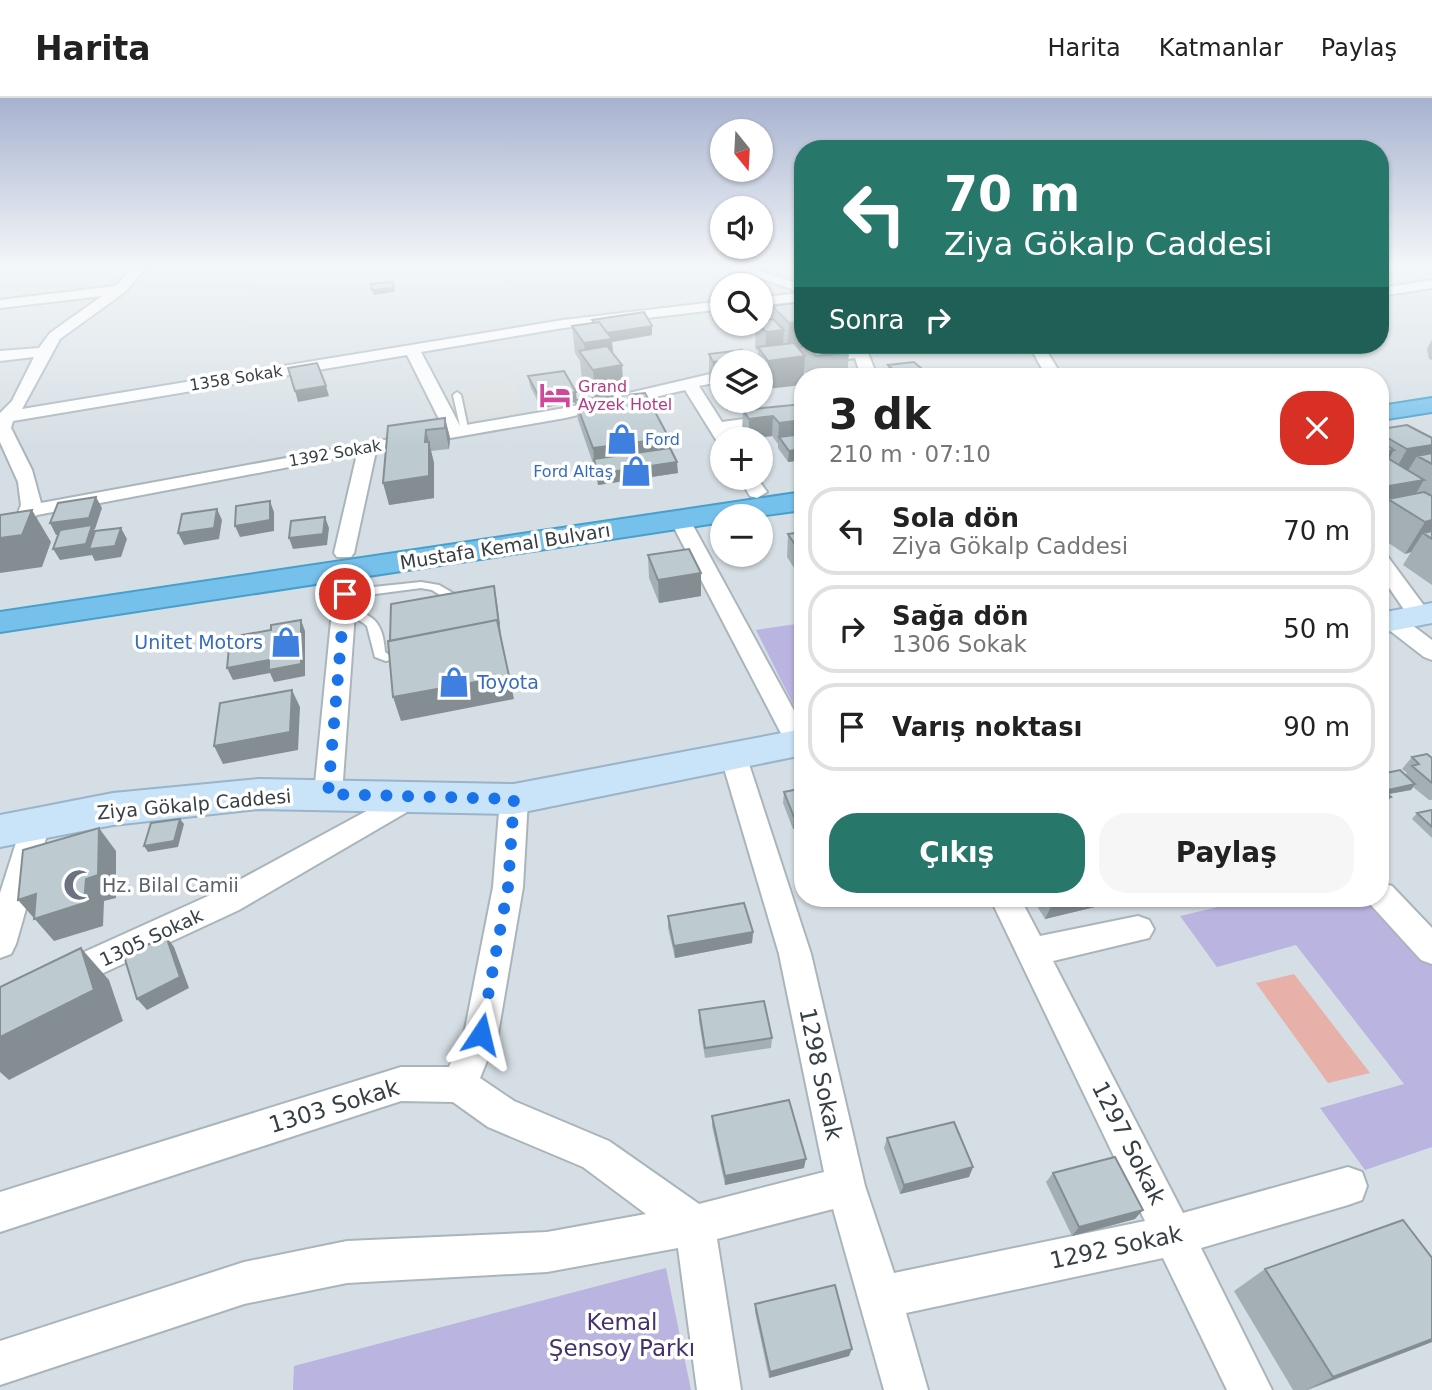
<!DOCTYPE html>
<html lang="tr">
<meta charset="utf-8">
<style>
body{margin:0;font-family:"DejaVu Sans",sans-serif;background:#f6f6f6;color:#222;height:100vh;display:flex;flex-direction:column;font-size:26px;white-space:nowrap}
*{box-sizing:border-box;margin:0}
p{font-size:23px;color:#767676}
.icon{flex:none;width:38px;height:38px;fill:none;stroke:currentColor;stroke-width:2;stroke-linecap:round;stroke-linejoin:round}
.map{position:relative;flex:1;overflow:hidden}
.panel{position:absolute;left:794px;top:270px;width:595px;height:539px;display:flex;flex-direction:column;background:#fff;border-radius:28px;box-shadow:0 2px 5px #0004}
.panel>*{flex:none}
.banner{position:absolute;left:794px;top:42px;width:595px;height:214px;border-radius:28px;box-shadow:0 2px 5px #0004;background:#27776b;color:#fff;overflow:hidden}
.needle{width:46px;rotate:162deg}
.controls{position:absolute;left:710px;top:21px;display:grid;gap:14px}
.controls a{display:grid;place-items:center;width:63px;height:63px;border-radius:50%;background:#fff;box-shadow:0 2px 5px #0004;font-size:35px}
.pin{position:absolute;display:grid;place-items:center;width:60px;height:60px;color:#fff;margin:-30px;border:4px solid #fff;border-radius:50%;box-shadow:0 2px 7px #0007}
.me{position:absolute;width:77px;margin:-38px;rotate:10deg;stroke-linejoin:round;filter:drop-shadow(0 0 5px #0008)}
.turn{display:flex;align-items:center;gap:24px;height:147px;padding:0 35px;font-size:32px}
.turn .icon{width:91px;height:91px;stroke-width:2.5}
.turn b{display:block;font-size:49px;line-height:60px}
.then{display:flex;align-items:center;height:66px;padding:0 35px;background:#0003;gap:14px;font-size:26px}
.round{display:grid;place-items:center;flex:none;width:74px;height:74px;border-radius:28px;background:#f6f6f6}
.headline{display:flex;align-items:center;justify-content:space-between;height:119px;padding:0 35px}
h1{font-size:42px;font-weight:800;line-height:52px}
.cta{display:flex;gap:14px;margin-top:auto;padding:14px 35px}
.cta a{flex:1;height:80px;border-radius:28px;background:#27776b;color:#fff;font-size:28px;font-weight:800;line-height:80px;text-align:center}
.cta a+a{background:#f6f6f6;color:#222}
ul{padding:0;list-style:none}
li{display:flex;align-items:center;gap:21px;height:88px;margin:0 14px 10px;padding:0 21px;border:4px solid #e0e0e0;border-radius:28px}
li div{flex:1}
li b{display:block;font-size:26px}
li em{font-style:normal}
header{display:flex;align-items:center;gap:42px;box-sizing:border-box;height:98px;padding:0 35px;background:#fff;border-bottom:2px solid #e0e0e0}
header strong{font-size:33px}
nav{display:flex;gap:38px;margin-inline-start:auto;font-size:24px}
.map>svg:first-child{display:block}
</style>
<header>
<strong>Harita</strong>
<nav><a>Harita</a><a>Katmanlar</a><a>Paylaş</a></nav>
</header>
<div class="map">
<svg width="1432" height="1292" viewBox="0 0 1432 1292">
<rect width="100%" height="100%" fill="#e6edf1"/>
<path fill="#d5dee4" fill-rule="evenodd" d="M0 169H803V247H1381V169H1432V1292H0ZM723 187H761V226H723ZM723 264H761V303H723ZM803 278H1381V800H803ZM723 341H761V380H723ZM723 418H761V457H723Z"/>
<path fill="#bab4e1" d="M803 525V623L802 624 756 532Z
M1256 800H1370L1432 866V1049L1365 1072 1320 1010 1404 986 1296 847 1217 869 1180 818Z
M666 1170 691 1292H293L294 1268Z"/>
<path fill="#dbdedf" d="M512 284 523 313 450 324 440 294Z"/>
<path fill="#e7b0a9" d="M1294 876 1370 975 1328 985 1256 885Z"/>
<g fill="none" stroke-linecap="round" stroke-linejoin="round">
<defs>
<path id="lane" d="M457 294 461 297 469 335 461 333 453 297Z
M421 484 439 487 458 498 461 507 455 511 451 510 448 502 432 492 421 490 345 500 339 496 345 492Z
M343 508C372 516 383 522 385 554L392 559 390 562 386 563 375 559 367 528C358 519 345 519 337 512L339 509Z"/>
<path id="street" d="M134 169H147L125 194 60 241 22 311 563 222 723 203V211L563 230 421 254 460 328 565 310 723 273V283L699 288 722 324 803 313V323L728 334 733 341H723V346L718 345 685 292 565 320 376 353 354 455 351 459H337L334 455 357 356 37 417 7 446 0 448V432L18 415 21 407 18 384 0 344V315L12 303 34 259 0 263V253L39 250 50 235 102 198 0 210V202L115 188ZM407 257 444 331 41 405 32 372 11 330 13 323Z
M728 169H748L803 187V203L761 207V199L803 195Z
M1432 182V190L1381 198V190Z
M851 247H865L877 278H861L855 260 761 275V265L852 252Z
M1029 247H1043L1062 278H1046Z
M739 380H757L767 394 757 400 750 398Z
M680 416 687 418 690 422 803 629V653L790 652 786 645 670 422 673 418Z
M1381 457 1388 459 1428 513 1431 518 1428 523H1412L1381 478Z
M347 466 355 467 358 472 342 696 338 703 328 706 318 703 314 696 336 472 339 467Z
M1392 516 1400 518 1432 542V562L1424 559 1384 528 1381 523 1384 518Z
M734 650 743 653 747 660 811 856 865 1088 894 1175 1145 1123 990 800H1020L1040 838 1138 818 1149 822 1154 831 1149 840 1053 863 1183 1115 1348 1069 1362 1074 1367 1088 1362 1102 1348 1107 1201 1150 1272 1292H1227L1163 1160 906 1215 928 1292H884L833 1111 717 1141 741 1292H697L678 1150 547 1174 347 1185 244 1206 0 1287V1243L244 1164 347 1143 547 1134 646 1116 583 1069 488 1029 453 1004 401 1003 0 1134V1094L401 969H449L464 936 493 789 500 701 504 694 514 691 524 694 528 701 523 789 498 936 480 980 514 1003 609 1043 699 1106 824 1074 779 856 721 660 725 653Z
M409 690 419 693 423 700 419 707 239 812 0 923V892L217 794Z
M36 715 46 718 50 726 16 846 11 856 0 860V795L22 726 26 718Z
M1381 785 1392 788 1432 830V866L1421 862 1370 806 1367 800H1381Z"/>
<path id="secondary" d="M1432 505V525L1381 535V515Z
M803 631V657L514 716 259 711 113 727 0 749V717L113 695 259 681 514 686Z"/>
<path id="highway" d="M1432 300V314L1381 322V308Z
M803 394V412L759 418H723V424L0 534V514Z"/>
</defs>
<use href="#lane" stroke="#aab5bb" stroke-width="4"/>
<use href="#street" stroke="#aab5bb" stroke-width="4"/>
<use href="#secondary" stroke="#99b4c8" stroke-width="4"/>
<use href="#highway" stroke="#479fca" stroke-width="4"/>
<use href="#lane" fill="#fff" fill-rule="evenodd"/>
<use href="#street" fill="#fff" fill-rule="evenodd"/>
<use href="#secondary" fill="#c9e3f8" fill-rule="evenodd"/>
<use href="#highway" fill="#76c1ec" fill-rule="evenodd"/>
</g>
<path fill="#a3afb4" d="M803 184V247H842L849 255 847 278H808L804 274 767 291 761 283V264H757L758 253 755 251 756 226H761L771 222 772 208 802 209Z
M592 222 652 237 612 244 613 256 624 296 608 298 669 340 670 350 678 375 598 387 595 371 578 322 576 304 541 310 530 288 528 278 576 301 595 300 582 281 580 263 575 255 572 228 593 225Z
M1432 241V262L1429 261 1427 251Z
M709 256 723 264V303H761L762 308 727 312 709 284Z
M888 267 930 278H887Z
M803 306V362L788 364 778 350V346L772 338 748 341 742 333 743 312Z
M445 320 450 340 449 351 431 353 434 365V400L389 407 388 328Z
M1381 331 1432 340V487L1403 467 1411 454 1405 456 1381 440Z
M803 434V484L787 459 788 436Z
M648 457 701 475V498L659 505 649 480Z
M1412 659 1432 660V702H1429L1413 689 1411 692 1388 696 1391 699 1386 705 1381 706V676L1405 677 1407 675 1402 671Z
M803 690 793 731 783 705 784 694Z
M1432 713V740L1412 721 1417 715Z
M1032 800H1104L1099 808 1045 821Z
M668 818 753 834 752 845 675 860 668 830Z
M699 912 772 940 771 950 705 960 699 923Z
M712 1018 804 1070 725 1087 712 1028Z
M887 1040 973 1069 969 1079 900 1096 884 1050Z
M1053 1075 1135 1121 1072 1138 1046 1084Z
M1432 1160V1244L1308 1292H1293L1234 1193 1265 1171Z
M755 1206 849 1258 769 1280 755 1214Z"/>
<path fill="#848e92" d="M394 190 395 194 374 197 372 192Z
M803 223V250L787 252 789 225Z
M652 228V237L612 244 614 268 622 267 624 296 595 300 593 272 586 263 584 245 603 236Z
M784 232 782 260 765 259 766 234Z
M805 258 803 287 767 291 768 263Z
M748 260V264H723V291L714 283 713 264Z
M326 288 329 298 298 304 295 293Z
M576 294 577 304 575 302 576 304 541 310 539 299Z
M761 298 762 308 727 312V303H761Z
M773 318 772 338 749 341V321Z
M445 320 450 340 449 351 445 330Z
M803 322V343L779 339 778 346 779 325Z
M426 332 434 365V400L389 407 383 385 425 344Z
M669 340 670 361H594L593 350Z
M1432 347V360L1417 358 1404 379 1390 382 1407 351Z
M803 351V362L788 364 789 353Z
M1394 352 1381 376V354Z
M677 364 678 375 598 387 597 376Z
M1424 382 1406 412 1388 401 1381 413V402L1389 388Z
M96 399 102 410 95 431H94L98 439 121 430 127 441 121 459 95 463 92 457 60 462 53 451 90 432 56 437 50 425Z
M270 403 274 414V433L240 439 235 428Z
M217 411 222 422 219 441 184 447 178 435Z
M32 412 51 444 42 469 0 475V440Z
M325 419 329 430 327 447 293 451 289 440Z
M1432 422V441L1423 435 1411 454 1405 456 1425 424Z
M701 475V498L659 505 658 482Z
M494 488 497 505 502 545 390 549Z
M301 522 305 533V578L274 584 270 575 233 582 227 570Z
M509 578 514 601 401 623 393 599Z
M292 592 300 609 298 652 223 666 214 648Z
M1415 686 1411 692 1383 697 1388 692Z
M1391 699 1386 705 1381 706V701Z
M803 718V729L793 731 794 719Z
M180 721 184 726 178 749 148 754 144 748Z
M99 730 116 753V800L104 803 103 828 54 843 18 802 86 781Z
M1055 800H1104L1099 808 1045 821Z
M753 834 752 845 675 860 674 848Z
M166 838 174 849 189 890 147 912 137 901Z
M81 850 109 882 123 923 9 982 0 974V939Z
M806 1061 804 1070 725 1087V1078Z
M973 1069 969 1079 900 1096 904 1087Z
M1143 1112 1135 1121 1072 1138 1079 1129Z
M1432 1241V1244L1306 1292 1333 1279Z
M852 1251 849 1258 769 1280 770 1274Z"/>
<path fill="#bdcbd1" stroke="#848e92" stroke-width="2" d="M392 184 394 190 372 192 371 186Z
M797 205 803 211V223L789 225 772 208Z
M644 214 652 228 607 235 599 224 595 225 592 222Z
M773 221 784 232 766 234 758 226H761V223Z
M599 224 612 241 584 245 572 228Z
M794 245 805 258 768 263 758 249Z
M807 247H842L849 255 816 258Z
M607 248 622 267 593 272 579 253Z
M742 252 748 260 713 264 709 256Z
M914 264 930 278H894L892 274 895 273 888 267Z
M317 265 326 288 295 293 288 270Z
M564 273 576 294 539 299 528 278Z
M723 281V296L714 283Z
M645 295 669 340 593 350 575 302Z
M803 306V322L779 325 773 318 749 321 743 312Z
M445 320V330L426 332 425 344H429V378L383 385 388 328Z
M1407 327 1432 340V347L1407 351 1381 336V331Z
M803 336V351L789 353 779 339Z
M1381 344 1394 352 1381 354Z
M670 350 677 364 597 376 594 361Z
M1432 355V366L1417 358Z
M1389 361 1424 382 1389 388 1381 383V363Z
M1424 394 1432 398V422L1425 424 1388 401Z
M96 399 89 420 50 425 58 405Z
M270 403V422L235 428 236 408Z
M217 411 214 430 178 435 182 416Z
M32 412 22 437 0 440V417Z
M325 419 323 436 289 440 291 423Z
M92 427 86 446 53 451 60 432Z
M121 430 115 448 89 451 95 433Z
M1432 433V441L1423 435Z
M803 434V459L788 436Z
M689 451 701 475 658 482 648 457Z
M494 488 499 527 497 522 390 543 391 506Z
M301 522V566L269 572V562L227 570 230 539 271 532V527Z
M497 522 509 578 393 599 388 543Z
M292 592 290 634 214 648 220 605Z
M1427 656 1432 660V685L1412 668 1419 666 1412 659Z
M1400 672 1415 686 1388 692 1381 685V676Z
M803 690V718L794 719 784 694Z
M1381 690 1391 699 1381 701Z
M1431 712 1432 713V729L1417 715Z
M180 721 174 743 144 748 151 725Z
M99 730 98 777 86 781 84 805 34 821 36 796 18 802 23 752Z
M744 805 753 834 674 848 668 818Z
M166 838 180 879 137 901 124 858Z
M81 850 94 892 0 939V889Z
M764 903 772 940 705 950 699 912Z
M789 1002 806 1061 725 1078 712 1018Z
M954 1024 973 1069 904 1087 887 1040Z
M1115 1059 1143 1112 1079 1129 1053 1075Z
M1403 1122 1432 1160V1241L1333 1279 1265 1171Z
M835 1187 852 1251 770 1274 755 1206Z"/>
<linearGradient id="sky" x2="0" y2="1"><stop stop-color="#a7b2cf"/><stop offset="0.48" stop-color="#f4f7f9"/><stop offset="1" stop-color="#f4f7f9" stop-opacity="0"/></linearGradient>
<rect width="1432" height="350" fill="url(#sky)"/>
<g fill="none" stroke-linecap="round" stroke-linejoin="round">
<path stroke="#1a73e8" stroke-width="12" stroke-dasharray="0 21.6" d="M345 496 328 696 514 701 508 789 481 936"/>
</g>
<defs>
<symbol id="hotel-bare" viewBox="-9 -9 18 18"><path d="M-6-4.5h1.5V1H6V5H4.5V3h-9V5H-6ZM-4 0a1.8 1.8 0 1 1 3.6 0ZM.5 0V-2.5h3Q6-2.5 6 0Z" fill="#d1479c" stroke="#fff" stroke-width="2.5" paint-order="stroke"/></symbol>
<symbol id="shop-bare" viewBox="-9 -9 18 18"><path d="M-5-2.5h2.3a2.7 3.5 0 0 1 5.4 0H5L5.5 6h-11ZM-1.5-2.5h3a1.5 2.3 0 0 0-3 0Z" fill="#3f7fe0" stroke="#fff" stroke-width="2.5" paint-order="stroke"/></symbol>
<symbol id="mosque-bare" viewBox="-9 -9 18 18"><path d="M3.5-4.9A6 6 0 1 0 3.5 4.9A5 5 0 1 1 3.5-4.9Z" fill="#6b7280" stroke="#fff" stroke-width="2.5" paint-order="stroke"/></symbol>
</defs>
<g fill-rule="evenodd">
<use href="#hotel-bare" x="533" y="275" width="44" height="44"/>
<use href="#shop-bare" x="600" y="319" width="44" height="44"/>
<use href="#shop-bare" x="614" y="351" width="44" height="44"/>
<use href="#shop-bare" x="264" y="522" width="44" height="44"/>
<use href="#shop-bare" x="432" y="562" width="44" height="44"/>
<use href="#mosque-bare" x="57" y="765" width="44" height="44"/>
</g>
<g text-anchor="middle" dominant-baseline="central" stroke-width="7" stroke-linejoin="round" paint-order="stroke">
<g font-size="16" fill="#363f43" stroke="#fff">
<text transform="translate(236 280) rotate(-9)">1358 Sokak</text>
<text transform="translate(335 355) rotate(-10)">1392 Sokak</text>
</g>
<g font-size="16" fill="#b23c85" stroke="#fff" text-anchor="start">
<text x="578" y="288">Grand<tspan x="578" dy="18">Ayzek Hotel</tspan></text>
</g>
<g font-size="16" fill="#366cbe" stroke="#fff" text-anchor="start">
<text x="645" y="341">Ford</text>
<text x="613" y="373" text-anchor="end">Ford Altaş</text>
</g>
<g font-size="19" fill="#363f43" stroke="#fff">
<text transform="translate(505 448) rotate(-9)">Mustafa Kemal Bulvarı</text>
<text transform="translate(194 706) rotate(-5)">Ziya Gökalp Caddesi</text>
<text transform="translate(151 839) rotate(-25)">1305 Sokak</text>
</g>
<g font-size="19" fill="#366cbe" stroke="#fff" text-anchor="end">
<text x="263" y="544">Unitet Motors</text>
<text x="477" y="584" text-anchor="start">Toyota</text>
</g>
<g font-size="19" fill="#5b616d" stroke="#fff" text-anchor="start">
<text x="102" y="787">Hz. Bilal Camii</text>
</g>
<g font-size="23" fill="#363f43" stroke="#fff">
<text transform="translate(821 976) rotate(78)">1298 Sokak</text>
<text transform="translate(334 1008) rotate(-17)">1303 Sokak</text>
<text transform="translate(1129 1045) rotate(63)">1297 Sokak</text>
<text transform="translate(1116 1149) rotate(-12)">1292 Sokak</text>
</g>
<g font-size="23" fill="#44316d" stroke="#fff">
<text x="622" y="1224">Kemal<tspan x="622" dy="26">Şensoy Parkı</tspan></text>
</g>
</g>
</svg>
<div class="controls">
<a><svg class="needle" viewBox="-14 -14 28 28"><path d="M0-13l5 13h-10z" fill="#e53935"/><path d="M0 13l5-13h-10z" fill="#767676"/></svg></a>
<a><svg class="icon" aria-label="sound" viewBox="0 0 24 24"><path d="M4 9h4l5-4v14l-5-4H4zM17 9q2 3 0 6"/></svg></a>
<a><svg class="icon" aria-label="search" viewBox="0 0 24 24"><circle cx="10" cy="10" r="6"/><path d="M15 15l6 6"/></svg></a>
<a><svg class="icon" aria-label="layers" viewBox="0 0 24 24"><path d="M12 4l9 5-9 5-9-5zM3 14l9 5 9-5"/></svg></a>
<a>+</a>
<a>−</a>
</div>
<div class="pin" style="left:345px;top:496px;background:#d93025"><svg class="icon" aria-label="arrive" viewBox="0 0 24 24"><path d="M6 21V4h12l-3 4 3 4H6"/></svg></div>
<svg class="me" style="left:481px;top:936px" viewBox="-20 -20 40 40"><path d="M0-17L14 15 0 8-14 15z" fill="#1a73e8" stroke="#fff" stroke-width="4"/></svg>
<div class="banner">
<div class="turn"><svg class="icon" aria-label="left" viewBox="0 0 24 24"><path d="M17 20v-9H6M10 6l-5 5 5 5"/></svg><div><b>70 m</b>Ziya Gökalp Caddesi</div></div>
<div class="then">Sonra<svg class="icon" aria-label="right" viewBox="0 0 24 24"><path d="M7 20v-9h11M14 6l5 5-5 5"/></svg></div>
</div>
<section class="panel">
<div class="headline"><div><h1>3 dk</h1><p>210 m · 07:10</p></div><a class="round" style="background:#d93025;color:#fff"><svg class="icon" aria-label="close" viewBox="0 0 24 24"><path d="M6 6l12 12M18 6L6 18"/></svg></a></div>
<ul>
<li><svg class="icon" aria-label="left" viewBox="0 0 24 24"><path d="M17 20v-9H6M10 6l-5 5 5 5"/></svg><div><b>Sola dön</b><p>Ziya Gökalp Caddesi</p></div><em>70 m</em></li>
<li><svg class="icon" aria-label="right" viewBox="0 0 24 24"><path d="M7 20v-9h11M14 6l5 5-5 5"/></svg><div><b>Sağa dön</b><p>1306 Sokak</p></div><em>50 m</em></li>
<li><svg class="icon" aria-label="arrive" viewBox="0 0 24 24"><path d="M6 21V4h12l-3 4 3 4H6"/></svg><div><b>Varış noktası</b></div><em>90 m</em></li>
</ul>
<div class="cta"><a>Çıkış</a><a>Paylaş</a></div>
</section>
</div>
